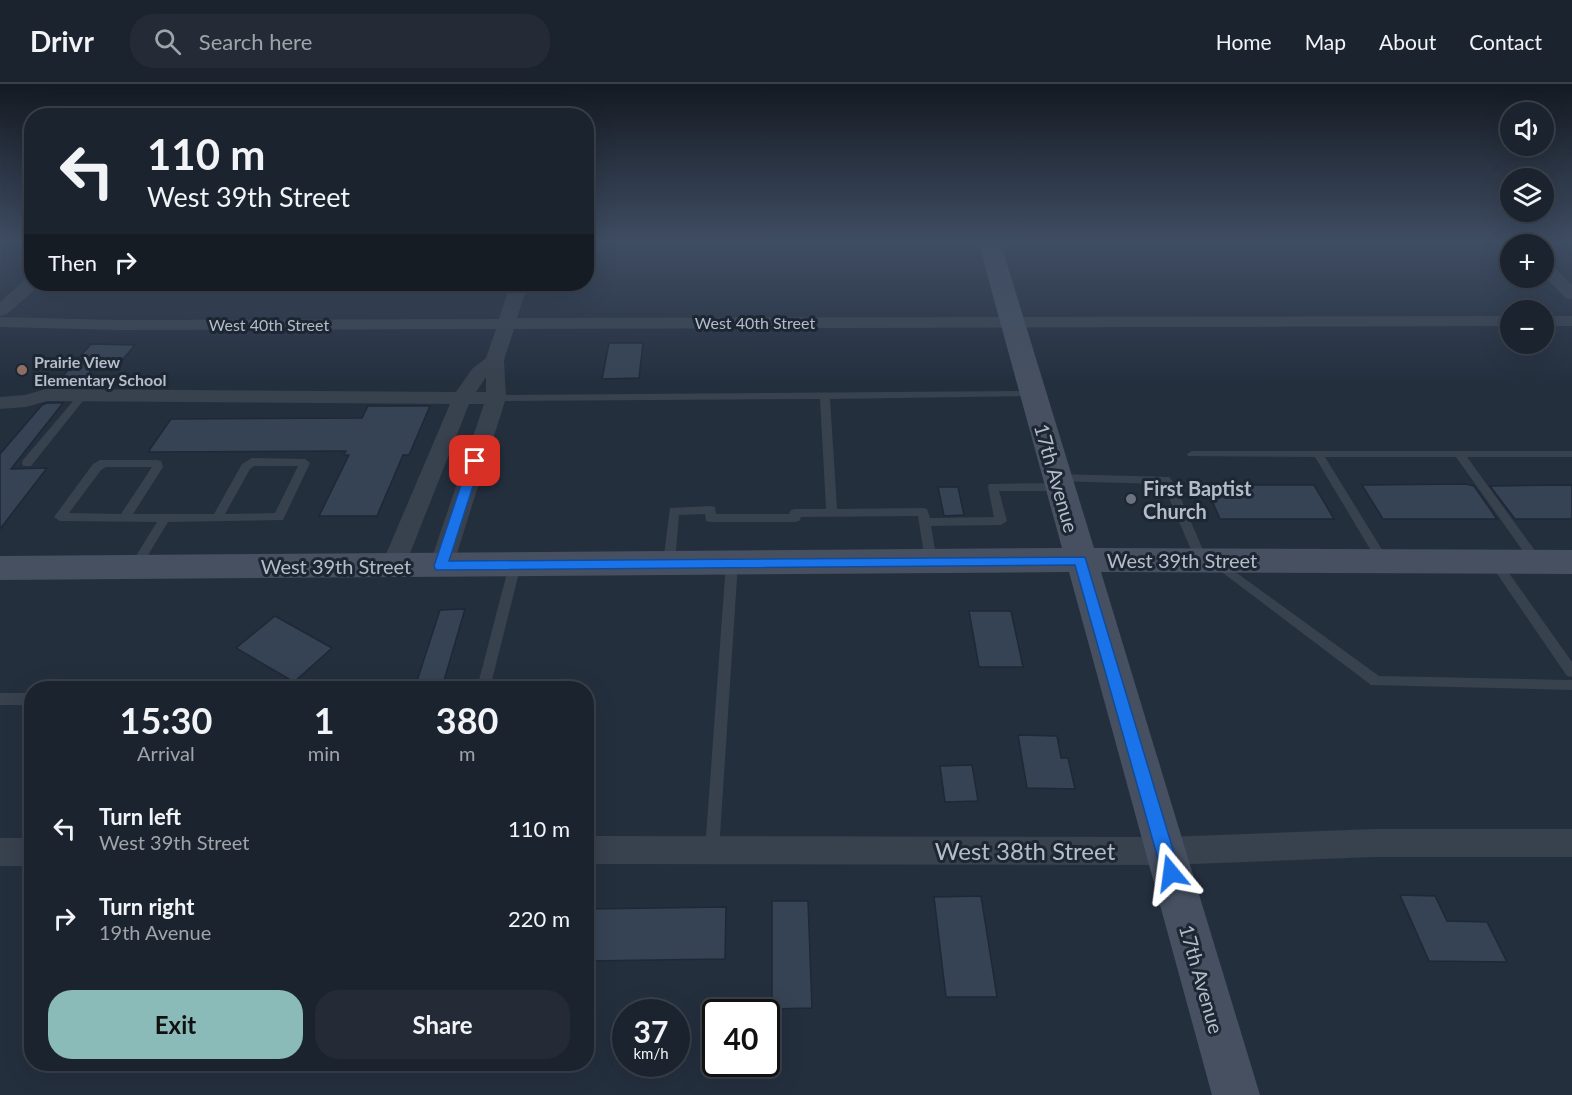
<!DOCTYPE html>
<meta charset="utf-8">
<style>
body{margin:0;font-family:Lato,sans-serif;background:#242b36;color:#f1f3f6;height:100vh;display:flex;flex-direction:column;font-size:22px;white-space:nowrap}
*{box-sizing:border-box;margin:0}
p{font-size:20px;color:#a0a4aa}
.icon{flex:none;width:33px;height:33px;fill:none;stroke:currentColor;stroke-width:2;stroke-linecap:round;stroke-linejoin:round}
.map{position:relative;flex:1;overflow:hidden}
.details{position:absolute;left:24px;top:597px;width:570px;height:390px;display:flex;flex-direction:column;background:#1b232e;border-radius:24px;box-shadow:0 6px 24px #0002,0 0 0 2px #39404a}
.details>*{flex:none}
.top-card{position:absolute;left:24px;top:24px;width:570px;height:183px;border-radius:24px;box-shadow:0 6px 24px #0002,0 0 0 2px #39404a;background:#1b232e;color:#f1f3f6;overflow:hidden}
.controls{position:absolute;left:1500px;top:18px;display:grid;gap:12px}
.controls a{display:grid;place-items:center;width:54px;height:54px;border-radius:50%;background:#1b232e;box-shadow:0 6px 24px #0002,0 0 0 2px #39404a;font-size:30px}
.speed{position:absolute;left:612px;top:915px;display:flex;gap:12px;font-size:30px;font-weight:700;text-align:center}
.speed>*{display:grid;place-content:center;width:78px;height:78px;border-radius:50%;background:#1b232e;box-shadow:0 6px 24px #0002,0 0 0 2px #39404a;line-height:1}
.speed small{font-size:15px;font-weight:400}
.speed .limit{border:3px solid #111;border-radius:9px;background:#fff;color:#111}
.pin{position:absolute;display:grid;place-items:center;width:51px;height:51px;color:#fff;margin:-26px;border-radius:12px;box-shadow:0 3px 9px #0006}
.me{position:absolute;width:66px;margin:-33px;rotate:344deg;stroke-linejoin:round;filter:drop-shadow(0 0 4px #0008)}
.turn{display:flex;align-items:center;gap:21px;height:126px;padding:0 24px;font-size:27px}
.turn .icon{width:78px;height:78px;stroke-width:2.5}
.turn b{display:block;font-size:42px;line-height:51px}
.then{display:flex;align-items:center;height:57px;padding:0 24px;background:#0003;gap:12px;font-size:22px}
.eta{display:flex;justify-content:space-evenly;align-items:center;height:102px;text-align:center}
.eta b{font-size:36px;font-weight:700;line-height:42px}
.button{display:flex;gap:12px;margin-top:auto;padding:12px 24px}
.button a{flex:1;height:69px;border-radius:24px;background:#8bbbb9;color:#111;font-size:24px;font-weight:700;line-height:69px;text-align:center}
.button a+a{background:#242b36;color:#f1f3f6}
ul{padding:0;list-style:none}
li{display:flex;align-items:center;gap:18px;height:90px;padding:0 24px}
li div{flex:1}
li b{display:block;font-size:22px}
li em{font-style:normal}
header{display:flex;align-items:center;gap:36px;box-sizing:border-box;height:84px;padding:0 30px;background:#1b232e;border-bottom:2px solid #39404a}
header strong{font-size:28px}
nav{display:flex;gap:33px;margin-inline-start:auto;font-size:21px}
.search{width:420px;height:54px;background:#242b36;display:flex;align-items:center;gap:15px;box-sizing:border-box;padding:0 21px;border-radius:24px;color:#a0a4aa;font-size:22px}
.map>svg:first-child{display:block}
</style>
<header>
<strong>Drivr</strong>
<div class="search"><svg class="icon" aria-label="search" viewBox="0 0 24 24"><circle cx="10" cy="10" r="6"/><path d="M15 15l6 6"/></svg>Search here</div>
<nav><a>Home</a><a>Map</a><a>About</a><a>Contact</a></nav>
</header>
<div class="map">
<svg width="1572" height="1011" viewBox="0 0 1572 1011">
<rect width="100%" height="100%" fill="#242f3e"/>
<path fill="#364354" stroke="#1f2835" stroke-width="1.5" d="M609 259H643L639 294 602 295Z
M91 260 135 261 119 280H97L77 303H53Z
M47 319H63L11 385 47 384 0 445V370L42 321Z
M368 322H430L409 371H403L377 432H319L349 371H344L346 367 148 368 171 335 362 334Z
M1466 400 1474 402 1497 435H1383L1362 401Z
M1205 401H1314L1334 435H1220Z
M1572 401V435H1515L1490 402Z
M938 403H958L964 431 944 432Z
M465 525 443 600H416L440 526Z
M969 527H1011L1023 583H979Z
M275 532 332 564 294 598 236 564Z
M1018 651 1057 652 1061 674H1068L1075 705 1027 704Z
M972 681 978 717 945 718 940 682Z
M1400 811 1435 812 1447 837 1487 838 1507 878 1429 877Z
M981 812 997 913H946L934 813Z
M772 817H808L812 924 772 925Z
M726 823 725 875 586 877V825Z"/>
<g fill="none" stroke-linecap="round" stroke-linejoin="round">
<path fill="#38414e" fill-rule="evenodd" d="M1033 307 1036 308V312L830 315 837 425 923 424 927 425 930 434 994 433 988 403 989 400 1059 399 1064 403 1059 407H999L1007 437 1001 441 931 442 937 477 931 481 925 477 918 432 801 433 799 437 795 438H710L706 437 705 430 679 431 675 479 673 482H665L663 479 670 424 711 422 715 423 716 430H789L791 426 795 425H826L820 315 496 317 491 314 496 311Z
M83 308 88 311 86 313 31 382H23L22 379 23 376 80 309Z
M1192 367H1572V373H1467L1541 475 1543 478 1537 482 1533 481 1456 373H1325L1389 477 1383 481 1379 480 1315 373 1188 372 1187 370Z
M252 374 305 375 310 379 283 436 168 438 139 486 135 487 129 483 157 438 60 437 54 433 93 380 100 376H157L161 377 163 383 133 430H214L242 380ZM254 382H298L275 429 225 430 250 385ZM106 383H152L121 430 69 429 101 386Z
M1057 390 1169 393 1174 399 1207 475 1205 478H1197L1195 475 1163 400 1053 397 1052 394Z
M1495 474 1499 475 1572 578V593L1567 592 1491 481 1489 478Z
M732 475 738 479 719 766 717 771 712 773 707 771 705 766 726 479Z
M1219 476 1379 592 1572 596V606L1371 601 1215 483 1213 480 1215 477Z
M515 477 521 481 490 604H477L509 481Z
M0 609H32V621H0Z"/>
<path fill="#38414e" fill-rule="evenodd" d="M1507 157H1525L1527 160 1510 161Z
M1544 178 1550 179 1572 201V215L1566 214 1544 192Z
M32 194V200H40L38 203 6 231 0 232V218L26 195Z
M510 200H528L517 234 1510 232V242L514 245 504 276 506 314 453 482 449 488 441 491 433 488 429 482 484 320H469L405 482 401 488 393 491 385 488 381 482 450 320 47 317 26 323 0 325V313L25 311 46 305 456 308 472 285 486 274 496 245 117 246 0 243V233L117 236 499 235ZM486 293V308H476Z
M1544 232H1572V242H1544Z
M1374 745H1572V773H1374L1165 781 586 780V752L1165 753Z
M0 754H32V782H0Z"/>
<path fill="#465061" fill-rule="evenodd" d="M978 157H1000L1094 464 1572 466V490L1101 488 1260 1011H1212L1069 488 0 496V472L1062 464Z"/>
</g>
<linearGradient id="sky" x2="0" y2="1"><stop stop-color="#141a22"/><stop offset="0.53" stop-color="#3f4d63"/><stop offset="1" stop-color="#3f4d63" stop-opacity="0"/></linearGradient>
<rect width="1572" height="298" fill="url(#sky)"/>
<path fill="#1a73e8" stroke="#114b97" stroke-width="1.5" d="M475 373 481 377 449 477 1085 473 1180 789 1177 795 1171 797 1165 795 1162 789 1075 481 436 486 434 482 469 377Z"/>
<circle fill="#8d6e63" stroke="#1d2633" stroke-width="2" cx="22" cy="286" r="6"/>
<circle fill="#6b7280" stroke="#1d2633" stroke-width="2" cx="1131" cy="415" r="6"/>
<g text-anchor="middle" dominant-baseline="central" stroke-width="6" stroke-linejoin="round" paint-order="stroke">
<g font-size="16" fill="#b4bcc9" stroke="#1d2633">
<text x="755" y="238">West 40th Street</text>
<text x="269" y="240">West 40th Street</text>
</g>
<g font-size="16" font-weight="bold" fill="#b4bcc9" stroke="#1d2633" text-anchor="start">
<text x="34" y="277">Prairie View<tspan x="34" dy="18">Elementary School</tspan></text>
</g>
<g font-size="20" fill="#b4bcc9" stroke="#1d2633">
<text transform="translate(1057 394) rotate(74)">17th Avenue</text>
<text x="1182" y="476">West 39th Street</text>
<text x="336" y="482">West 39th Street</text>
<text transform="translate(1202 895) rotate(74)">17th Avenue</text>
</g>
<g font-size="20" font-weight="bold" fill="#b4bcc9" stroke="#1d2633" text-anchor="start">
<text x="1143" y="404">First Baptist<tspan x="1143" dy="23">Church</tspan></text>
</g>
<g font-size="24" fill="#b4bcc9" stroke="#1d2633">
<text x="1025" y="766">West 38th Street</text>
</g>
</g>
</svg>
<div class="controls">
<a><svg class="icon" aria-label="sound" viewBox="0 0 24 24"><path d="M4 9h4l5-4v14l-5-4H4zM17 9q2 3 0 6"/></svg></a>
<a><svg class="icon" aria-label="layers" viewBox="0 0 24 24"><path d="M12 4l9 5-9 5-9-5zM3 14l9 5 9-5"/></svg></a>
<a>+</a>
<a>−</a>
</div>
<div class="speed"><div>37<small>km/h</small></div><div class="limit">40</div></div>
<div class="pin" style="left:475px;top:377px;background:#d93025"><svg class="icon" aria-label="arrive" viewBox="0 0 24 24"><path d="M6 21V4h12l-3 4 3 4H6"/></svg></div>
<svg class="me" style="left:1171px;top:789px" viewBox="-20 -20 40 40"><path d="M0-17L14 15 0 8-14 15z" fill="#1a73e8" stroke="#fff" stroke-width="4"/></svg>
<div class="top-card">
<div class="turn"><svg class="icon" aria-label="left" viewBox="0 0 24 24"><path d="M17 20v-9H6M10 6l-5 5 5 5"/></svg><div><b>110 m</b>West 39th Street</div></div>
<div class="then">Then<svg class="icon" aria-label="right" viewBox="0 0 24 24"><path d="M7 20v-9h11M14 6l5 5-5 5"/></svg></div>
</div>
<section class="details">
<div class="eta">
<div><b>15:30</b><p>Arrival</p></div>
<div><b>1</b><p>min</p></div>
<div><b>380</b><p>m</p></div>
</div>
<ul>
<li><svg class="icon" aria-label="left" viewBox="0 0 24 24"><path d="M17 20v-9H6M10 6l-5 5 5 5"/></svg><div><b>Turn left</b><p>West 39th Street</p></div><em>110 m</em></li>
<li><svg class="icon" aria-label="right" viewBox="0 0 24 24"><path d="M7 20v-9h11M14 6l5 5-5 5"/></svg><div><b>Turn right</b><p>19th Avenue</p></div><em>220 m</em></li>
</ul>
<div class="button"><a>Exit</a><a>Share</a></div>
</section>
</div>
